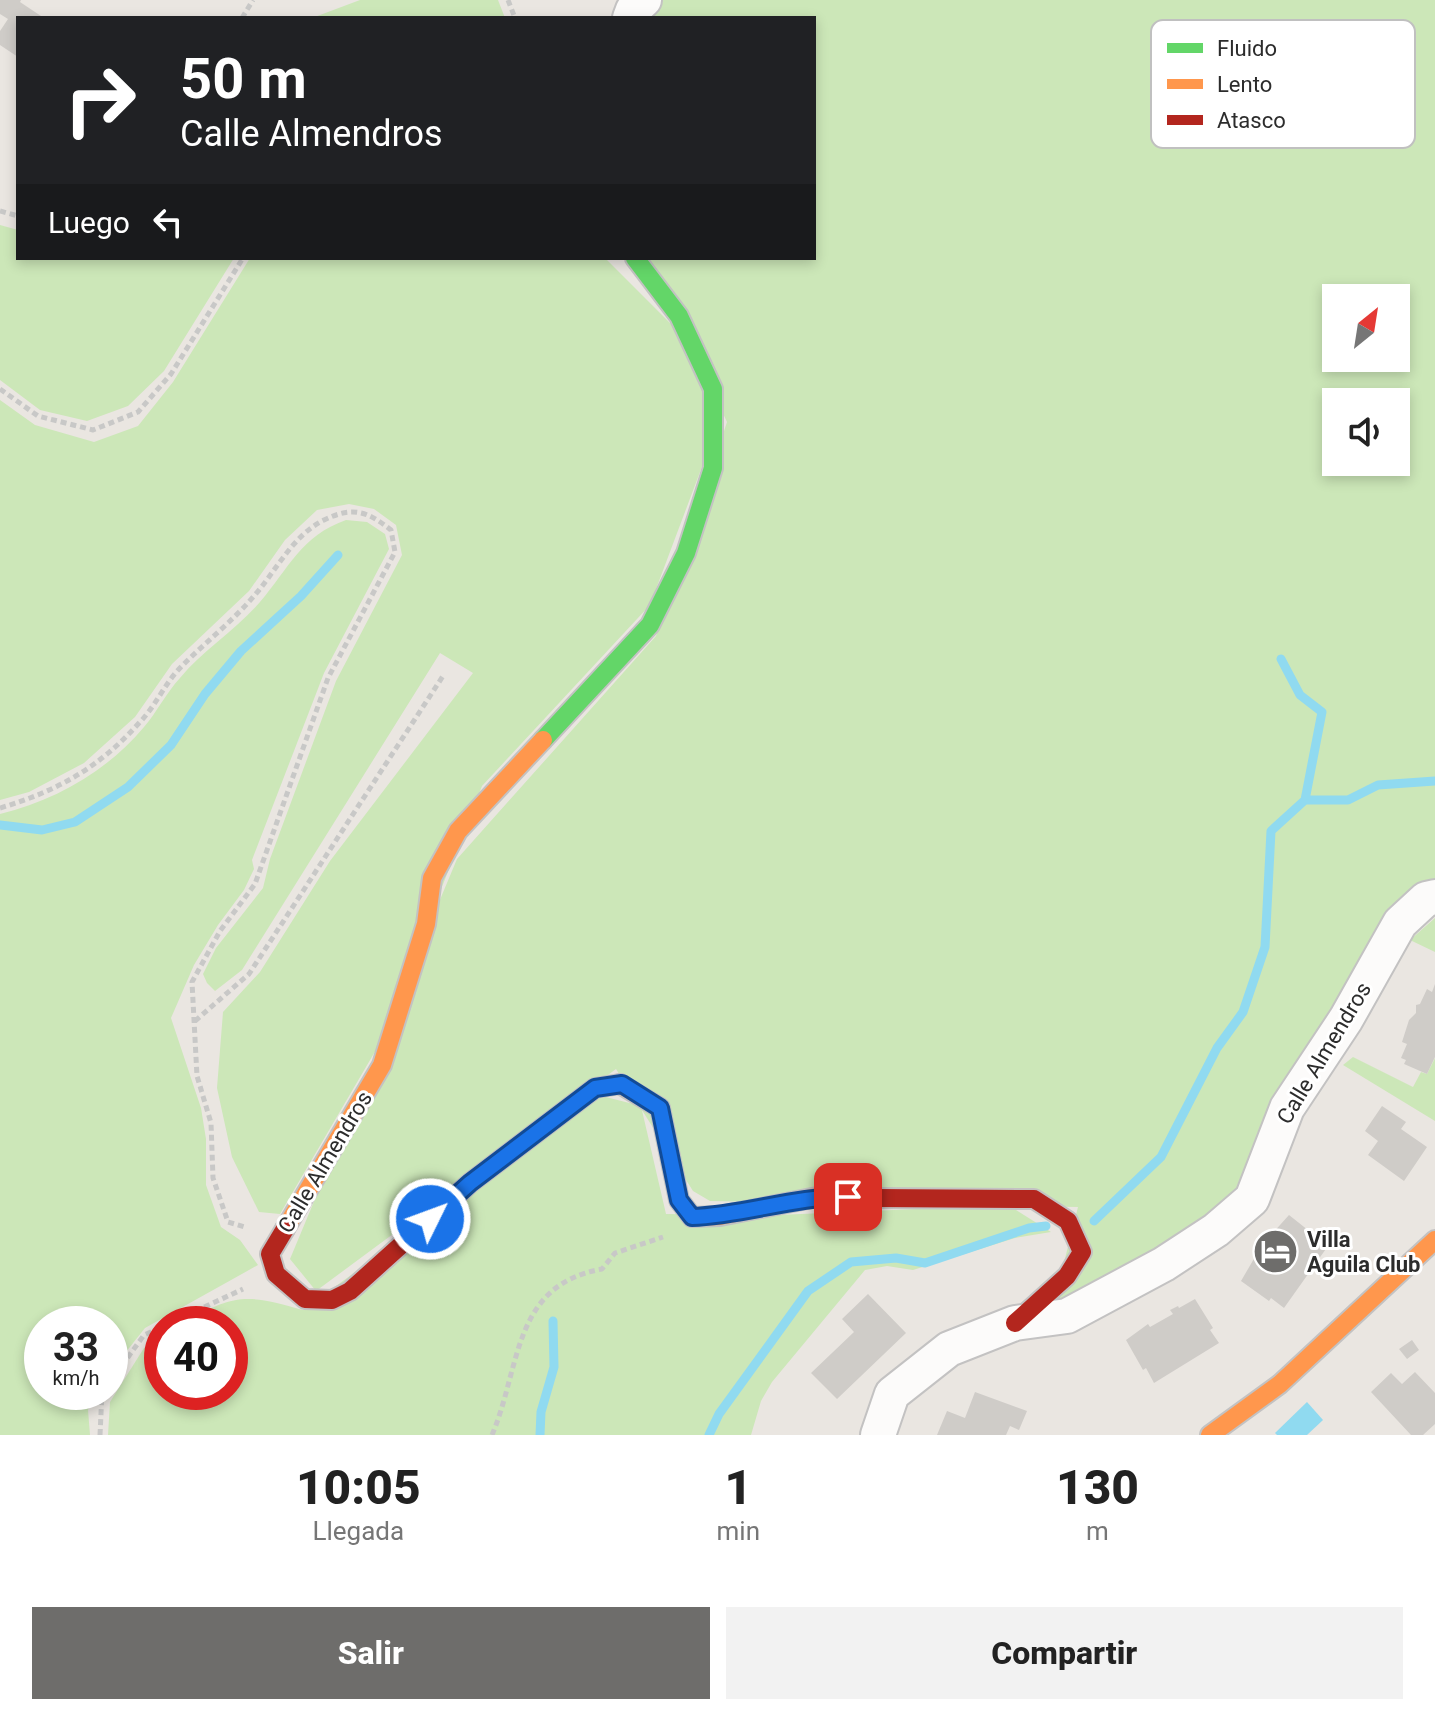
<!DOCTYPE html>
<html lang="es">
<style>
body{margin:0;font-family:Roboto,sans-serif;background:#f2f2f2;color:#222;height:100vh;display:flex;flex-direction:column;font-size:30px;white-space:nowrap}
*{box-sizing:border-box;margin:0}
p{font-size:26px;color:#767676}
.icon{flex:none;width:44px;height:44px;fill:none;stroke:currentColor;stroke-width:2;stroke-linecap:round;stroke-linejoin:round}
.map{position:relative;height:1435px;overflow:hidden}
.sheet{display:flex;flex-direction:column;background:#fff;flex:1}
.sheet>*{flex:none}
.banner{position:absolute;left:16px;top:16px;width:800px;height:244px;border-radius:0px;box-shadow:0 4px 12px #0003;background:#202124;color:#fff;overflow:hidden}
.needle{width:52px;rotate:30deg}
.tools{position:absolute;left:1322px;top:284px;display:grid;gap:16px}
.tools a{display:grid;place-items:center;width:88px;height:88px;border-radius:0px;background:#fff;box-shadow:0 4px 12px #0003;font-size:40px}
.speed{position:absolute;left:24px;top:1306px;display:flex;gap:16px;font-size:40px;font-weight:700;text-align:center}
.speed>*{display:grid;place-content:center;width:104px;height:104px;border-radius:50%;background:#fff;box-shadow:0 4px 12px #0003;line-height:1}
.speed small{font-size:20px;font-weight:400}
.speed .limit{border:12px solid #d22;background:#fff;color:#111}
.pin{position:absolute;display:grid;place-items:center;width:68px;height:68px;color:#fff;margin:-34px;border-radius:16px;box-shadow:0 4px 12px #0006}
.me{position:absolute;width:88px;margin:-44px;rotate:48deg;stroke-linejoin:round;filter:drop-shadow(0 0 6px #0008)}
.turn{display:flex;align-items:center;gap:28px;height:168px;padding:0 32px;font-size:36px}
.turn .icon{width:104px;height:104px;stroke-width:2.5}
.turn b{display:block;font-size:56px;line-height:68px}
.then{display:flex;align-items:center;height:76px;padding:0 32px;background:#0003;gap:16px;font-size:30px}
.eta{display:flex;justify-content:space-evenly;align-items:center;height:136px;text-align:center}
.eta b{font-size:48px;font-weight:800;line-height:56px}
.cta{display:flex;gap:16px;margin-top:auto;padding:16px 32px}
.cta a{flex:1;height:92px;border-radius:0px;background:#6e6d6b;color:#fff;font-size:32px;font-weight:800;line-height:92px;text-align:center}
.cta a+a{background:#f2f2f2;color:#222}
.map>svg:first-child{display:block}
</style>
<div class="map">
<svg width="1435" height="1435" viewBox="0 0 1435 1435">
<rect width="100%" height="100%" fill="#eae6e1"/>
<path fill="#cce7b8" fill-rule="evenodd" d="M360 0H498L505 18H312Z
M659 0H1435V882L1228 1204 1114 1275 1053 1306 1078 1207 710 1201 693 1191 616 1069 316 1291 290 1259 457 859 656 636 727 422 649 258H814V18H644ZM1336 298H1396V358H1336ZM1336 402H1396V462H1336Z
M0 225 18 230V258H234L164 371 128 406 87 421 40 410 0 380Z
M250 258H605L679 332 707 399 703 464 650 605 482 786 380 1043 280 1214 259 1212 232 1157 217 1088 223 1012 260 972 330 861 473 673 440 653 242 970 215 991 207 983 203 974 216 948 263 888 270 859 336 681 402 555 396 525 374 509 349 504 317 510 285 540 249 591 172 664 135 717 84 763 29 792 0 800V400L35 425 94 442 138 426 173 382Z
M346 520 367 522 385 534 389 549 324 673 252 860 254 869 244 890 218 925 194 965 171 1018 201 1108 206 1139V1185L221 1227 240 1240 258 1265 145 1328 110 1372V1324H42V1392H95L88 1410 90 1435H0V814C56 800 106 772 144 727 157 712 166 693 180 678 203 650 236 630 260 602 289 568 301 536 346 520Z
M1435 918V952L1410 940Z
M1353 1057 1413 1087 1421 1072 1427 1074 1435 1058V1121L1343 1065Z
M598 1095 641 1106 666 1214 778 1215 1008 1205 1051 1232 1015 1238 913 1270 887 1266 865 1270 772 1382 761 1401 751 1435H108L110 1402 144 1348 162 1337V1392H230V1324H183C233 1293 248 1294 303 1310Z"/>
<path fill="#90daf0" d="M1307 1402 1323 1420 1307 1435H1277L1275 1433Z"/>
<g fill="none" stroke-linecap="round" stroke-linejoin="round">
<path stroke="#90daf0" stroke-width="9" d="M1281 659 1300 695 1322 712 1305 800
M0 825 42 830 75 822 128 787 171 745 205 694 241 651 301 596 338 555
M1094 1221 1161 1157 1217 1048 1243 1012 1265 947 1271 831 1305 800H1348L1378 785 1435 781
M540 1435 541 1412 554 1367 553 1321
M709 1435 719 1414 808 1291 851 1262 896 1258 925 1263 1029 1228 1046 1226"/>
</g>
<path fill="#cfccc8" d="M0 0H21L20 2 44 18H18V57L0 45V31L8 19 0 14Z
M1435 984V1057L1427 1074 1404 1064 1406 1060 1401 1058 1407 1044 1402 1042 1409 1020 1416 1013V1005L1420 1004 1427 989 1432 992Z
M1382 1106 1406 1122 1401 1129 1427 1147 1404 1181 1368 1155 1378 1141 1365 1131Z
M1289 1215 1328 1246 1284 1308 1271 1298 1269 1301 1241 1281 1255 1257 1259 1259 1274 1238 1271 1235Z
M868 1294 906 1333 837 1399 811 1373 854 1332 842 1319Z
M1195 1299 1213 1328 1210 1330 1219 1343 1154 1383 1146 1368 1143 1370 1126 1340 1148 1324 1150 1327 1173 1314 1170 1310 1178 1306 1179 1308Z
M1412 1340 1419 1350 1407 1359 1399 1349Z
M1415 1372 1435 1393V1424L1423 1435H1411L1371 1392 1391 1373 1402 1384Z
M975 1392 1027 1411 1019 1430 1010 1426 1006 1435H937L947 1411 965 1418Z"/>
<g fill="none" stroke-linecap="round" stroke-linejoin="round">
<defs>
<path id="street" d="M630 18 633 10 644 0
M878 1435 892 1394 949 1349 1015 1323 1067 1316 1164 1264 1216 1230 1252 1199 1287 1108 1346 1019 1400 923 1426 899 1435 897"/>
<path id="fast" d="M543 740 650 625 686 553 713 468V389L679 316 635 258"/>
<path id="slow" d="M620 1084 660 1108 679 1200 692 1217 720 1216 817 1197 874 1198
M285 1229 382 1065 426 924 432 878 458 831 543 740
M1210 1435 1280 1384 1435 1240"/>
<path id="jam" d="M874 1198 1034 1199 1068 1221 1082 1252 1067 1276 1015 1323
M285 1229 270 1254 276 1274 305 1299 332 1300 350 1291 470 1183 595 1088 620 1084"/>
</defs>
<use href="#street" stroke="#c3c2c2" stroke-width="38"/>
<use href="#fast" stroke="#c3c2c2" stroke-width="22"/>
<use href="#slow" stroke="#c3c2c2" stroke-width="22"/>
<use href="#jam" stroke="#c3c2c2" stroke-width="22"/>
<path stroke="#c8c8c7" stroke-width="5" stroke-dasharray="6 4" stroke-linecap="butt" d="M508 0 515 18
M242 18 253 0
M0 211 18 216
M0 389 38 416 93 430 138 412 171 374 243 258
M0 808C57 791 99 768 139 723 155 707 164 685 179 669 203 644 232 622 254 596 276 571 293 535 324 520 353 506 367 511 391 530L395 552 328 678 255 884 220 931 192 982 197 1076 211 1123 213 1178 228 1222 245 1227
M195 1021 249 974 443 676
M168 1324 243 1289
M110 1382 144 1335 162 1327
M100 1435 102 1392
M492 1435C521 1367 512 1285 602 1269L615 1253 663 1237"/>
<use href="#street" stroke="#fcfbfa" stroke-width="34"/>
<use href="#fast" stroke="#63d668" stroke-width="18"/>
<use href="#slow" stroke="#ff974d" stroke-width="18"/>
<use href="#jam" stroke="#b3261e" stroke-width="18"/>
</g>
<g fill="none" stroke-linecap="round" stroke-linejoin="round">
<defs>
<path id="route" d="M430 1219 470 1183 595 1088 622 1084 660 1108 679 1200 692 1217C745 1215 795 1196 848 1197"/>
</defs>
<use href="#route" stroke="#114b97" stroke-width="20"/>
<use href="#route" stroke="#1a73e8" stroke-width="14"/>
</g>
<defs>
<symbol id="hotel-disc" viewBox="-11 -11 22 22"><circle r="9.5" fill="#6e6d6b" stroke="#fff"/><path d="M-6-4.5h1.5V1H6V5H4.5V3h-9V5H-6ZM-4 0a1.8 1.8 0 1 1 3.6 0ZM.5 0V-2.5h3Q6-2.5 6 0Z" fill="#fff"/></symbol>
</defs>
<g fill-rule="evenodd">
<use href="#hotel-disc" x="1250" y="1226" width="51" height="51"/>
</g>
<g text-anchor="middle" dominant-baseline="central" stroke-width="6" stroke-linejoin="round" paint-order="stroke">
<g font-size="22" fill="#2c2c2c" stroke="#fff">
<text transform="translate(1324 1053) rotate(-59)">Calle Almendros</text>
<text transform="translate(325 1162) rotate(-59)">Calle Almendros</text>
</g>
<g font-size="22" font-weight="bold" fill="#2c2c2c" stroke="#fff" text-anchor="start">
<text x="1307" y="1239">Villa<tspan x="1307" dy="25">Aguila Club</tspan></text>
</g>
</g>
<rect x="1151" y="20" width="264" height="128" rx="12" fill="#fff" stroke="#c0c0c0" stroke-width="2"/>
<rect x="1167" y="43" width="36" height="10" fill="#63d668"/>
<rect x="1167" y="79" width="36" height="10" fill="#ff974d"/>
<rect x="1167" y="115" width="36" height="10" fill="#b3261e"/>
<g font-size="22" fill="#2c2c2c">
<text x="1217" y="56">Fluido</text>
<text x="1217" y="92">Lento</text>
<text x="1217" y="128">Atasco</text>
</g>
</svg>
<div class="tools">
<a><svg class="needle" viewBox="-14 -14 28 28"><path d="M0-13l5 13h-10z" fill="#e53935"/><path d="M0 13l5-13h-10z" fill="#767676"/></svg></a>
<a><svg class="icon" aria-label="sound" viewBox="0 0 24 24"><path d="M4 9h4l5-4v14l-5-4H4zM17 9q2 3 0 6"/></svg></a>
</div>
<div class="speed"><div>33<small>km/h</small></div><div class="limit">40</div></div>
<div class="pin" style="left:848px;top:1197px;background:#d93025"><svg class="icon" aria-label="arrive" viewBox="0 0 24 24"><path d="M6 21V4h12l-3 4 3 4H6"/></svg></div>
<svg class="me" style="left:430px;top:1219px" viewBox="-20 -20 40 40"><circle r="17" fill="#1a73e8" stroke="#fff" stroke-width="3"/><path d="M0-11L8 9 0 5-8 9z" fill="#fff"/></svg>
<div class="banner">
<div class="turn"><svg class="icon" aria-label="right" viewBox="0 0 24 24"><path d="M7 20v-9h11M14 6l5 5-5 5"/></svg><div><b>50 m</b>Calle Almendros</div></div>
<div class="then">Luego<svg class="icon" aria-label="left" viewBox="0 0 24 24"><path d="M17 20v-9H6M10 6l-5 5 5 5"/></svg></div>
</div>
</div>
<section class="sheet">
<div class="eta">
<div><b>10:05</b><p>Llegada</p></div>
<div><b>1</b><p>min</p></div>
<div><b>130</b><p>m</p></div>
</div>
<div class="cta"><a>Salir</a><a>Compartir</a></div>
</section>
